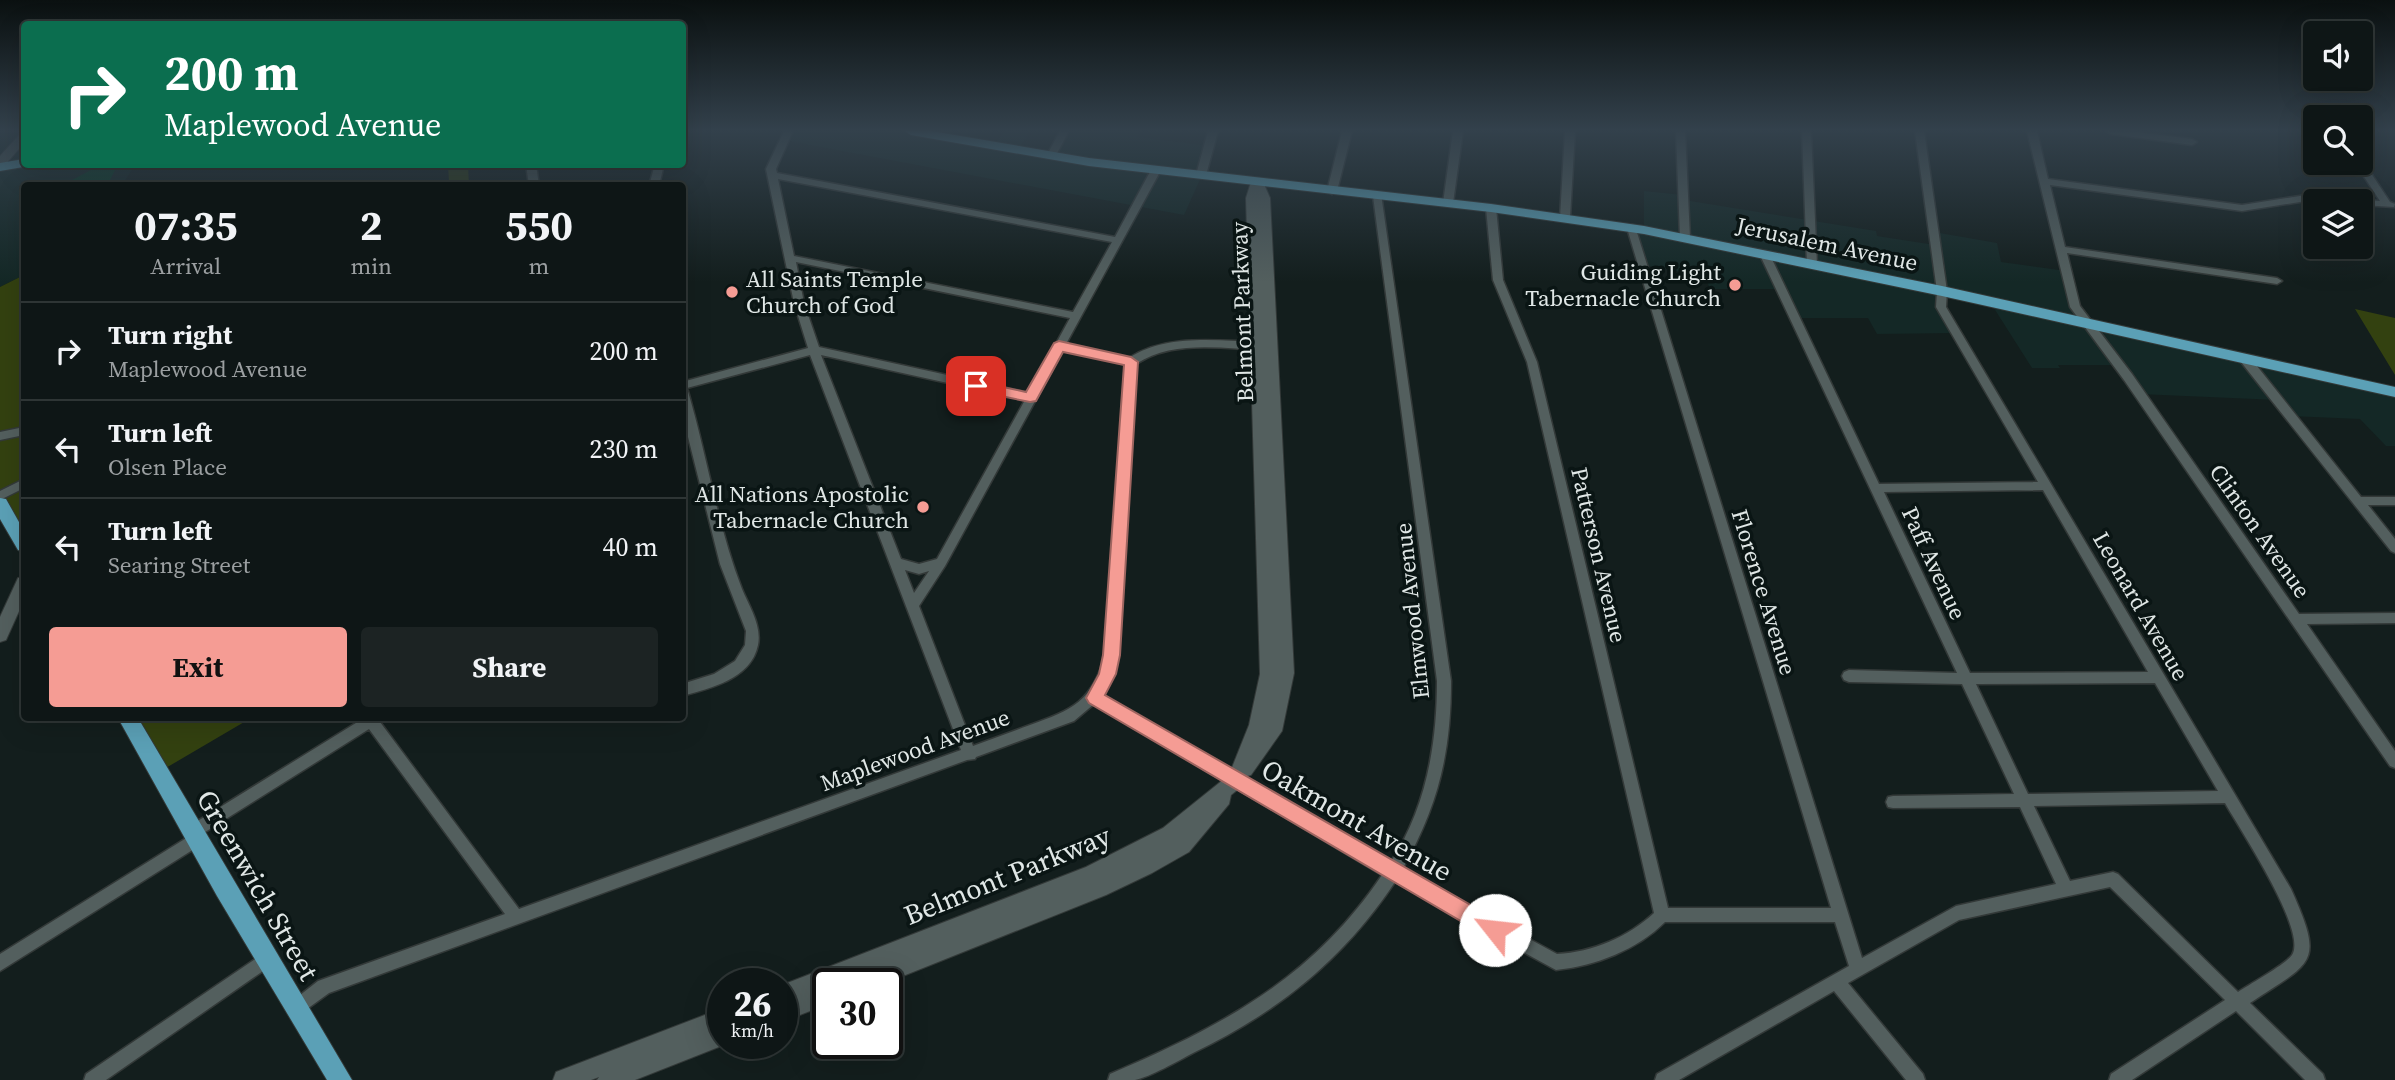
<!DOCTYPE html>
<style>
body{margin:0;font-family:"Source Serif 4",serif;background:#1c2323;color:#f1f3f6;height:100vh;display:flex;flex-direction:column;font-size:26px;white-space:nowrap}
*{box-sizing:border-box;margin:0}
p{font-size:23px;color:#9b9fa1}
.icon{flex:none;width:38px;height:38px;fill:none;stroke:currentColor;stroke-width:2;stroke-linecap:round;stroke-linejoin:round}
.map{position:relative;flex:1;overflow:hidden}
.drawer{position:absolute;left:21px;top:182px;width:665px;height:539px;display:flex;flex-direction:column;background:#0e1616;border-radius:7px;box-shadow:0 7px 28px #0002,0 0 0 2px #2e3535}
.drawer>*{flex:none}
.top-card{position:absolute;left:21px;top:21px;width:665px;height:147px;border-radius:7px;box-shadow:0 7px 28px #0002,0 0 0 2px #2e3535;background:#0b6e4f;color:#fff;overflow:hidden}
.controls{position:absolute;left:2303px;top:21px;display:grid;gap:14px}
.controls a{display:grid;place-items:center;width:70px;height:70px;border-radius:7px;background:#0e1616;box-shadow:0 7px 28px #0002,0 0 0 2px #2e3535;font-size:35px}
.speed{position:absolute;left:707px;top:968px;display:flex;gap:14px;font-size:35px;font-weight:700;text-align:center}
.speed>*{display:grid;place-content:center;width:91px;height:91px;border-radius:50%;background:#0e1616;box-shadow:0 7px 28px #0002,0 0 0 2px #2e3535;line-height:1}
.speed small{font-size:18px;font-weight:400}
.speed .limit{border:4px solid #111;border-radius:10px;background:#fff;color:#111}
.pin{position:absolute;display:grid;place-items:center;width:60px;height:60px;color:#fff;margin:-30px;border-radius:14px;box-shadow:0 4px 10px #0006}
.me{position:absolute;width:77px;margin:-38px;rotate:299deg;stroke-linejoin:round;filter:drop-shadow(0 0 5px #0008)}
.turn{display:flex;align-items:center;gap:24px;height:147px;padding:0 28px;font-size:32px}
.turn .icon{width:91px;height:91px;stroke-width:2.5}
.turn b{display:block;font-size:49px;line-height:60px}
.eta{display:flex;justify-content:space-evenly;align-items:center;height:119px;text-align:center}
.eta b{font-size:42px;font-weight:700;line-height:49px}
.action{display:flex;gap:14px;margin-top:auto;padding:14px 28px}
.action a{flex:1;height:80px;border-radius:7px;background:#f59c94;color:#111;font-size:28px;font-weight:700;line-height:80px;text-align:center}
.action a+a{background:#1c2323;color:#f1f3f6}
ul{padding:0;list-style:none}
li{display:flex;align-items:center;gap:21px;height:98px;padding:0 28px;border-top:2px solid #2e3535}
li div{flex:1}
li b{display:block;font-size:26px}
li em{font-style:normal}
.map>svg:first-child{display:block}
</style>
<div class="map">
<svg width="2395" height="1080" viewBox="0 0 2395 1080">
<rect width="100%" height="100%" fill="#131e1d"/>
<path fill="#142826" d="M0 131H24V164L135 165 122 185 24 186V275L0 287Z
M788 131H952L949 137 995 145 1005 131H1030L1019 149 1052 155 1064 131H1139L1137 137 1210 146 1202 175 1184 215 784 140Z
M1644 191 1683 195 1684 200 1876 231 1877 236 1935 245 1934 232 1997 243 2001 262 2066 271 2075 307 2089 323 2395 392V446H2386L2360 419 2290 416 2278 400 2139 394 2119 365H2058L2060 368H2032L1990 302 1943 291 1941 307 1956 333 1877 334 1868 318H1794L1781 289H1710L1705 276 1643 265 1632 228 1644 230Z"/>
<path fill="#334110" d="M448 165H468L469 185H431L449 182Z
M24 275V545L0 504V287Z
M2355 309 2395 318V375Z
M128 718H251L159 772Z"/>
<path fill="#004024" d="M102 164H118L107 186H61Z"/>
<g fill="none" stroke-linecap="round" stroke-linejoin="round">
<defs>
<path id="street" d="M784 131H793L776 169 777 173 1115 237 1151 170 1153 168H1159L1161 170 1066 344 1129 358C1169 332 1222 342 1266 342L1271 346 1266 350C1224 349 1173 339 1136 364L1119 655 1112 675 1102 695 1390 863C1426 809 1437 745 1437 681L1373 196 1375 194H1381L1451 681C1451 754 1438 806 1402 870L1557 954C1593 952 1628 937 1654 913L1527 362 1493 280 1486 208 1491 205 1496 208 1503 280 1537 362 1668 908H1831L1627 228 1632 225 1635 226 1862 958 1956 906 2056 884 2020 807 1893 808 1888 807 1886 802 1888 797 1893 796 2014 794 1962 684 1849 682 1844 680 1842 676 1844 672 1849 670 1957 673 1760 255 1765 252 1770 255 1879 484 2038 482 1936 307 1937 291 1915 131H1924L1947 291 1946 307 2291 889C2325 965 2313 961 2250 1003L2323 1074 2325 1080H2305L2236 1011 2132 1080H2109L2111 1074 2225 1000 2110 887 1959 920 1848 983 1923 1074 1925 1080H1906L1834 991 1679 1080H1655L1657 1074 1849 966 1835 922H1665C1637 950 1595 966 1556 970L1395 882C1343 960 1278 1012 1193 1053 1178 1061 1150 1077 1135 1080 1126 1080 1116 1080 1108 1080L1110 1074C1222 1026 1312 979 1382 875L1094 704 1074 721 976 757 975 759 967 760 329 993 296 1017 290 1015 288 1009 290 1003 318 981 505 914 369 729 202 834 204 839 202 844 0 971V954L188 837 186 832 188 827 364 718H382L380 722 519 909 961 750 810 355 687 388C707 455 717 525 742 589 749 606 762 626 758 645 751 679 711 688 682 696V684L714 674 735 661 745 645 746 631 720 564 682 413V382L808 348 794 303 766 169ZM778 179 1112 242 1073 312 794 256ZM796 262 1070 318 1029 393 819 347 804 303ZM1063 350 1125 364 1105 655C1093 701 1072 710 1030 725 1011 732 992 739 973 746L919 606 945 566ZM821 355 1025 400 937 559 919 564 901 559ZM2043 490 2148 672 1970 673 1884 492ZM905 570 919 574 929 571 914 593ZM2155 683 2218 791 2028 794 1976 684ZM2225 803C2239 828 2308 931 2292 955 2286 964 2250 984 2238 992L2118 874 2113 872 2070 881 2034 806Z
M1060 131H1069L1055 157H1049L1047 155Z
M1208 131H1218L1206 175 1201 178 1196 175Z
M1342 131H1352L1337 191 1332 194 1327 191Z
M1453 131H1463L1453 203 1448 206 1443 203Z
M1565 131H1575L1570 218 1565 221 1560 218Z
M1676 131H1685L1690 238 1685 241 1680 238Z
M1802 131H1811L1817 265 1812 268 1807 265Z
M2027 131H2037L2048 179 2242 205 2306 195 2380 201 2355 163H2361V160L2363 161 2390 202 2395 204 2394 207 2361 205V201H2306L2242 211 2050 185 2065 247 2277 278 2282 281 2277 284 2067 253 2080 306 2132 374 2299 614 2395 613V623L2307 624 2395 751V768L2390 766 2124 380 2070 307Z
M2106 131H2129L2192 139 2197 142 2192 145 2111 134Z
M526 164H536L539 186H529Z
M655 164H664L659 186H649Z
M2245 355 2249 356 2361 497H2395V505H2368L2395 539V553L2391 551 2241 362 2240 359 2241 356Z
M24 427V435L0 440V432Z
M24 479V488L0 500V491Z
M267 951 273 954 275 959 273 964 106 1080H84L86 1074Z"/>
<path id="secondary" d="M24 133V143L4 166 0 167V156L20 134Z
M1257 178 1263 182 1270 198 1294 673 1282 731 1251 775 1247 776 1242 786 1231 795 1229 804 1189 852 1152 873 1106 895 883 984H846L848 979 828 984V1004L782 1022V985L1086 867 1163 828 1229 775 1249 725 1260 674 1246 198 1251 182Z
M24 577V600L6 640 0 642V617L18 578Z
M723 1008V1043H729L635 1080H597L599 1077 591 1080H553L556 1072Z"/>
<path id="primary" d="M905 131H931L1089 158 1491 204 1644 226 1942 286 2395 387V397L1942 296 1644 234 1491 212 1089 166 911 135Z
M24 159V164L29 166 0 171V163Z
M0 498 6 499 24 531V552L18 550 0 519Z
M118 718H138L352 1080H327L217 896Z"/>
</defs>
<use href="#street" stroke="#333938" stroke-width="3"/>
<use href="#secondary" stroke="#333938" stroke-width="2"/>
<use href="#primary" stroke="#333938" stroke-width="2"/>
<use href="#street" fill="#535f5e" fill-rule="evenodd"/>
<use href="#secondary" fill="#535f5e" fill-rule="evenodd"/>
<use href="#primary" fill="#5ba0b6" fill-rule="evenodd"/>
</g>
<linearGradient id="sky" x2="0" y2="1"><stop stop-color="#0a1010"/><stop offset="0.46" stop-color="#33414c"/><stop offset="1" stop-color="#33414c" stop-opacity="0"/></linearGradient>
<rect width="2395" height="282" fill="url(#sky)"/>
<path fill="#f59c94" stroke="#9f6560" stroke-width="2" d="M1059 341 1131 357 1138 362 1120 655 1116 674 1105 695 1502 923 1505 930 1502 937 1495 940 1488 937 1089 703 1086 698 1099 674 1103 655 1124 365 1063 352 1036 401 1030 402 976 391 969 386 976 381 1026 392 1054 343Z"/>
<g fill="#f59c94" stroke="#0a1514" stroke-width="2.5">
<circle cx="1735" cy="285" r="7"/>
<circle cx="732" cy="292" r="7"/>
<circle cx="923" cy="507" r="7"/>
</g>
<g text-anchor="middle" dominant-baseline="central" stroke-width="7" stroke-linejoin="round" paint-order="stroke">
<g font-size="23" fill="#e0e7e6" stroke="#0a1514">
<text transform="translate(1827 244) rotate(12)">Jerusalem Avenue</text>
<text transform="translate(1242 312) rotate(-92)">Belmont Parkway</text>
<text transform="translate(2260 531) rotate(55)">Clinton Avenue</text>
<text transform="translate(1599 555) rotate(77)">Patterson Avenue</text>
<text transform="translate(1934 563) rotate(65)">Paff Avenue</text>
<text transform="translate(1764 592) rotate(73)">Florence Avenue</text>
<text transform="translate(2141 606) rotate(60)">Leonard Avenue</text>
<text transform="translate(1412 611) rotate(-96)">Elmwood Avenue</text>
<text transform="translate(915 750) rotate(-20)">Maplewood Avenue</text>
</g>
<g font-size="23" fill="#e0e7e6" stroke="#0a1514" text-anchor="end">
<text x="1721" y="272">Guiding Light<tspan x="1721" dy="26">Tabernacle Church</tspan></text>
<text x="746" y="279" text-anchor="start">All Saints Temple<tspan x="746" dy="26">Church of God</tspan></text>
<text x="909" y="494">All Nations Apostolic<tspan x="909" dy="26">Tabernacle Church</tspan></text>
</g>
<g font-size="28" fill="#e0e7e6" stroke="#0a1514">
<text transform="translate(1357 820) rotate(30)">Oakmont Avenue</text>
<text transform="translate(1007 875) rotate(-22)">Belmont Parkway</text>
<text transform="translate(258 885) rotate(60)">Greenwich Street</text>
</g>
</g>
</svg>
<div class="controls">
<a><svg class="icon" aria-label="sound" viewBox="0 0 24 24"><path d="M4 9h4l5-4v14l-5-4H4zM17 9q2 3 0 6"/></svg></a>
<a><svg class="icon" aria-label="search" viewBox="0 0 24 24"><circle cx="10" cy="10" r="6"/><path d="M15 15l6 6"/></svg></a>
<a><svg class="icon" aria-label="layers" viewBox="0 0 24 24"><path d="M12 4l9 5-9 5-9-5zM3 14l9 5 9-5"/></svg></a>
</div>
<div class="speed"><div>26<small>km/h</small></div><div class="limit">30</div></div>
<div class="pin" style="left:976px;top:386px;background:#d93025"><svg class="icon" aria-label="arrive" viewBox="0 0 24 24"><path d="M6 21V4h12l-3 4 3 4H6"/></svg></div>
<svg class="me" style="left:1495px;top:930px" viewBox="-20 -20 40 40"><circle r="19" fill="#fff"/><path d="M0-13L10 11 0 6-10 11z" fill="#f59c94"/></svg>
<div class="top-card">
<div class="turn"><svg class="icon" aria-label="right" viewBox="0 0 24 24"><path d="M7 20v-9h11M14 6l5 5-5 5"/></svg><div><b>200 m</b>Maplewood Avenue</div></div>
</div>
<section class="drawer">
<div class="eta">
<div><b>07:35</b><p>Arrival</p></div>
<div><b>2</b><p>min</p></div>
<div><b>550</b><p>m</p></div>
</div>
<ul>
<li><svg class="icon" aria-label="right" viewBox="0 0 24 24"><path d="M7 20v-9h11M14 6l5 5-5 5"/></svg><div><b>Turn right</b><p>Maplewood Avenue</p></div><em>200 m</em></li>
<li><svg class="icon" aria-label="left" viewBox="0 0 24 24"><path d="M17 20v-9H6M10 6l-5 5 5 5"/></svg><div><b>Turn left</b><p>Olsen Place</p></div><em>230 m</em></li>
<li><svg class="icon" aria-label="left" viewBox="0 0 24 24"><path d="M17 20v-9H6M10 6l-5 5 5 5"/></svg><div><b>Turn left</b><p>Searing Street</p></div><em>40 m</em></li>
</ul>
<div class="action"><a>Exit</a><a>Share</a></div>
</section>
</div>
